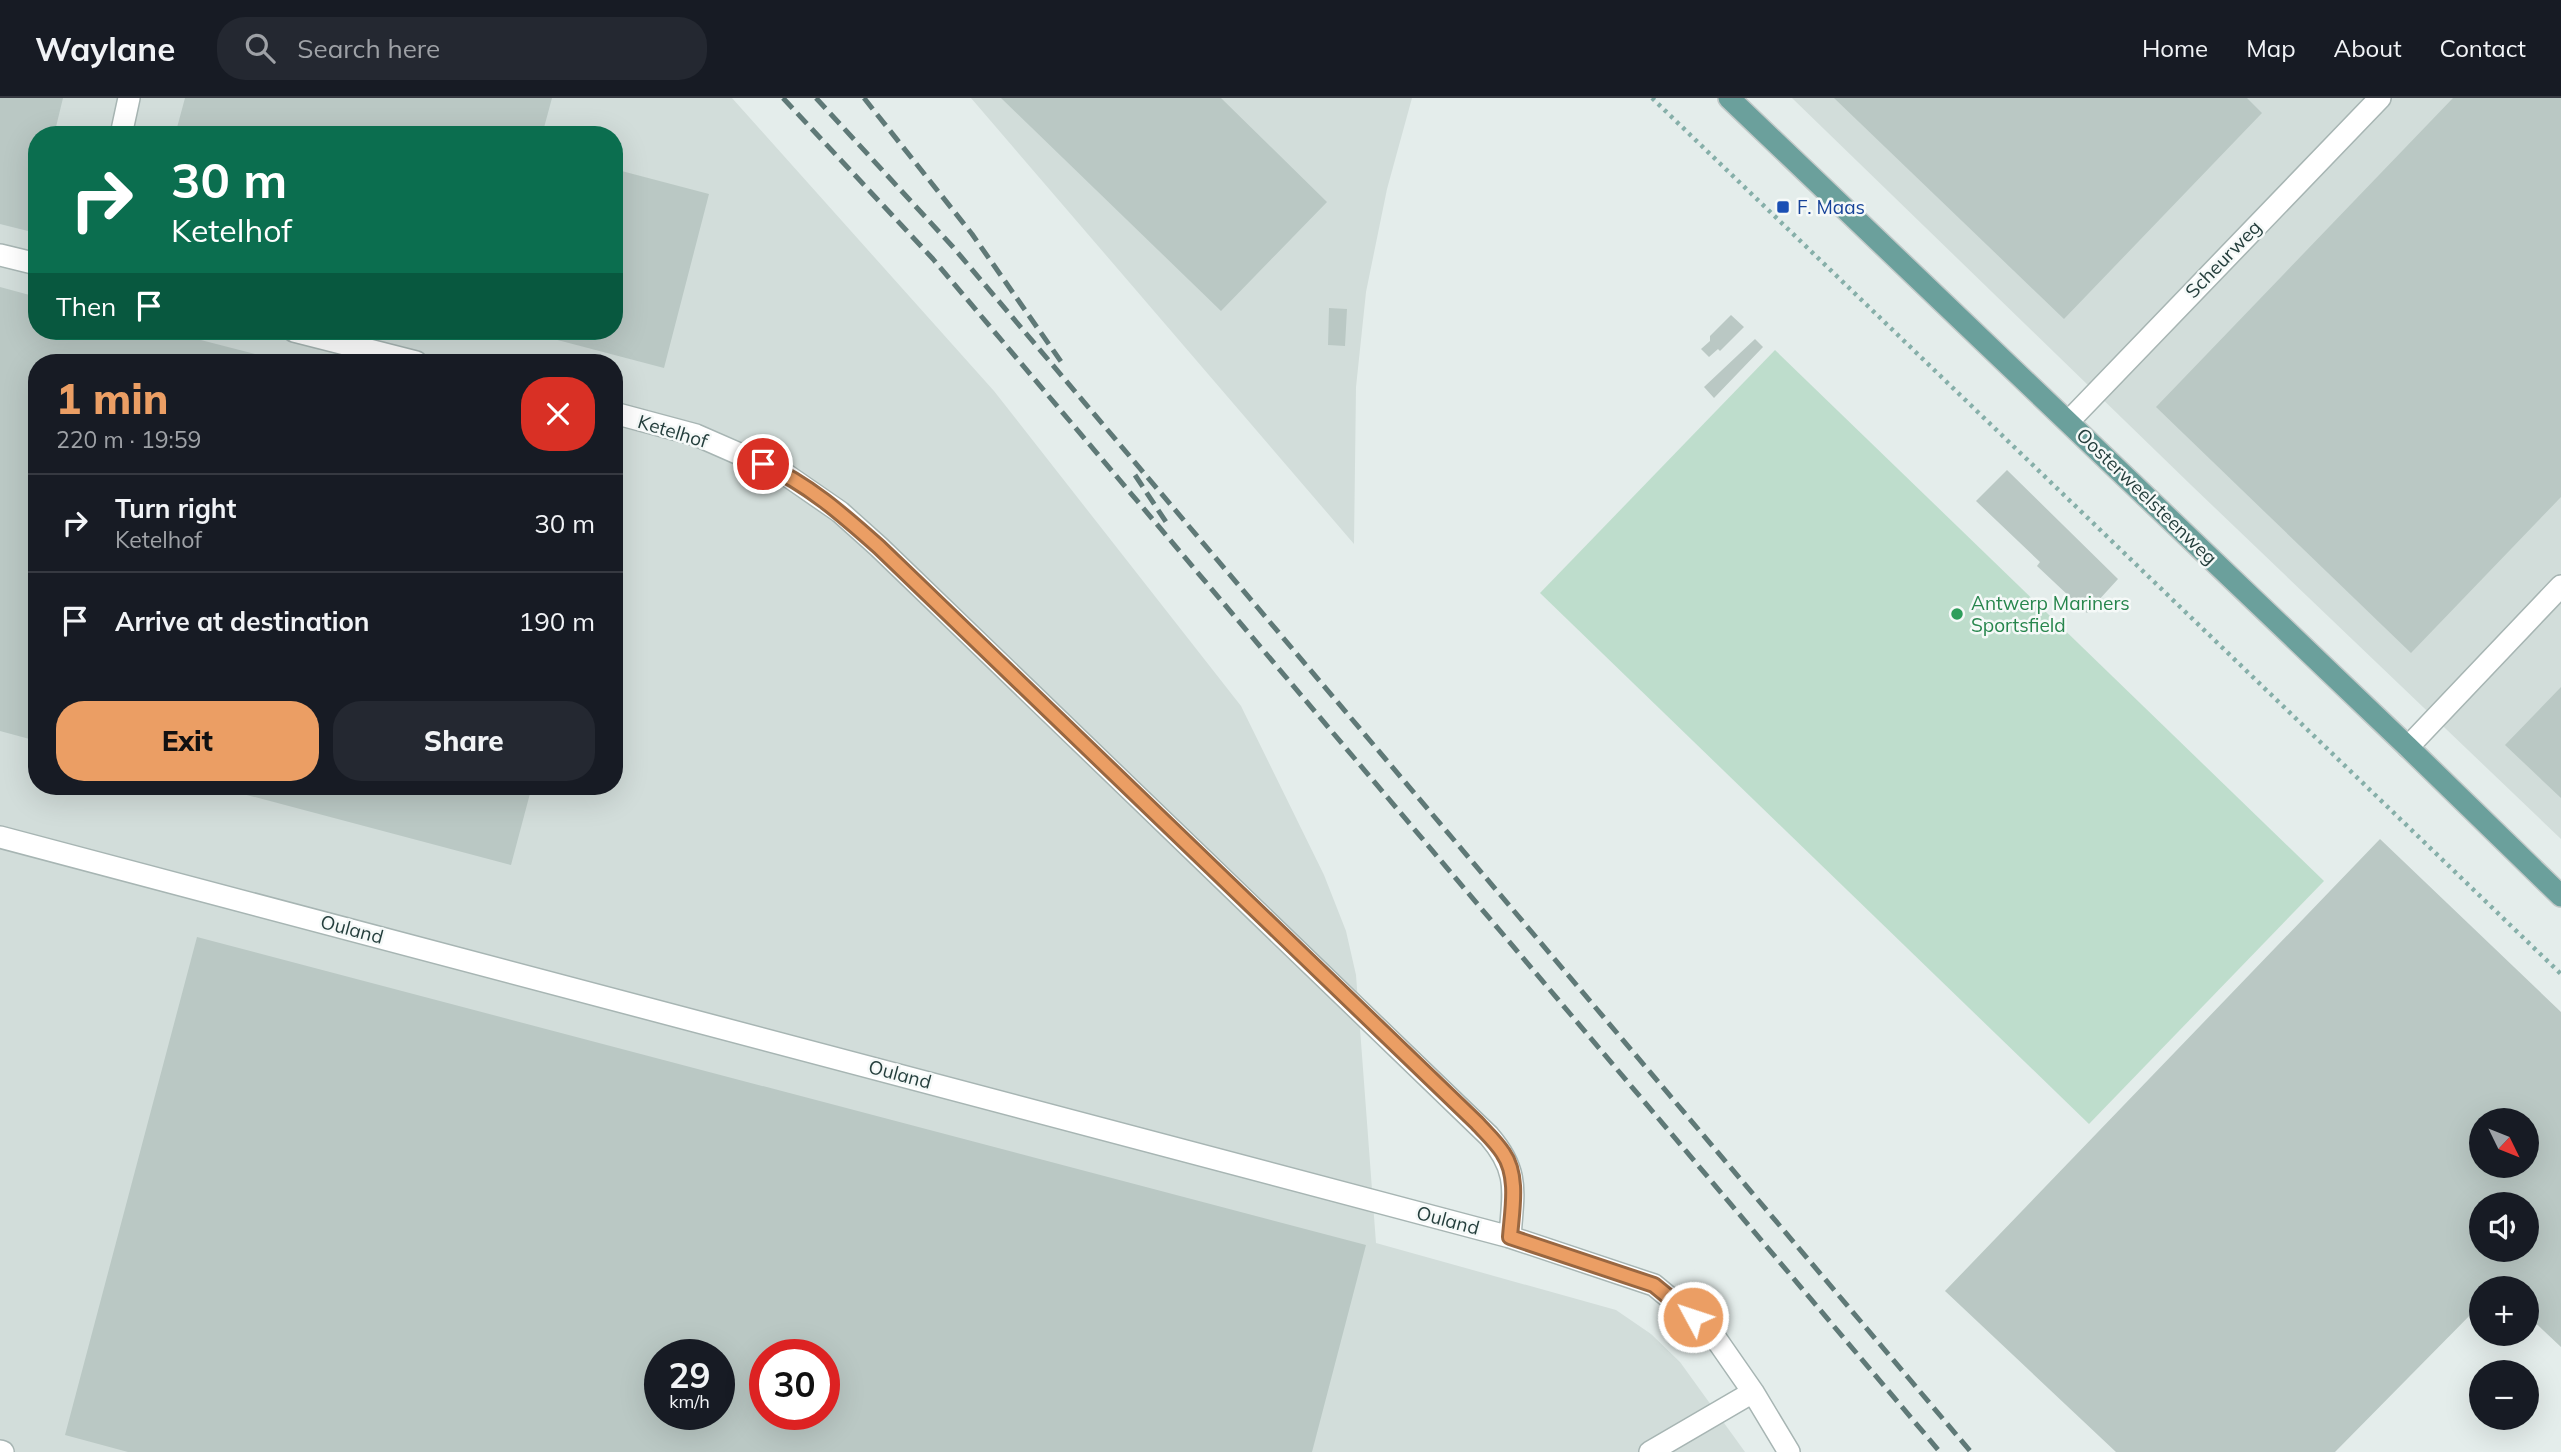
<!DOCTYPE html>
<meta charset="utf-8">
<style>
body{margin:0;font-family:Mulish,sans-serif;background:#242831;color:#f1f3f6;height:100vh;display:flex;flex-direction:column;font-size:26px;white-space:nowrap}
*{box-sizing:border-box;margin:0}
p{font-size:23px;color:#9ea1a6}
.icon{flex:none;width:38px;height:38px;fill:none;stroke:currentColor;stroke-width:2;stroke-linecap:round;stroke-linejoin:round}
.map{position:relative;flex:1;overflow:hidden}
.sheet{position:absolute;left:28px;top:256px;width:595px;height:441px;display:flex;flex-direction:column;background:#171b24;border-radius:28px;box-shadow:0 7px 28px #0002}
.sheet>*{flex:none}
.banner{position:absolute;left:28px;top:28px;width:595px;height:214px;border-radius:28px;box-shadow:0 7px 28px #0002;background:#0b6e4f;color:#fff;overflow:hidden}
.needle{width:46px;rotate:133deg}
.buttons{position:absolute;left:2469px;top:1010px;display:grid;gap:14px}
.buttons a{display:grid;place-items:center;width:70px;height:70px;border-radius:50%;background:#171b24;box-shadow:0 7px 28px #0002;font-size:35px}
.speed{position:absolute;left:644px;top:1241px;display:flex;gap:14px;font-size:35px;font-weight:700;text-align:center}
.speed>*{display:grid;place-content:center;width:91px;height:91px;border-radius:50%;background:#171b24;box-shadow:0 7px 28px #0002;line-height:1}
.speed small{font-size:18px;font-weight:400}
.speed .limit{border:10px solid #d22;background:#fff;color:#111}
.pin{position:absolute;display:grid;place-items:center;width:60px;height:60px;color:#fff;margin:-30px;border:4px solid #fff;border-radius:50%;box-shadow:0 2px 7px #0007}
.me{position:absolute;width:77px;margin:-38px;rotate:310deg;stroke-linejoin:round;filter:drop-shadow(0 0 5px #0008)}
.turn{display:flex;align-items:center;gap:24px;height:147px;padding:0 28px;font-size:32px}
.turn .icon{width:91px;height:91px;stroke-width:2.5}
.turn b{display:block;font-size:49px;line-height:60px}
.then{display:flex;align-items:center;height:66px;padding:0 28px;background:#0003;gap:14px;font-size:26px}
.round{display:grid;place-items:center;flex:none;width:74px;height:74px;border-radius:28px;background:#242831}
.overview{display:flex;align-items:center;justify-content:space-between;height:119px;padding:0 28px}
h1{font-size:42px;font-weight:800;line-height:52px;color:#eb9e64}
.cta{display:flex;gap:14px;margin-top:auto;padding:14px 28px}
.cta a{flex:1;height:80px;border-radius:28px;background:#eb9e64;color:#111;font-size:28px;font-weight:800;line-height:80px;text-align:center}
.cta a+a{background:#242831;color:#f1f3f6}
ul{padding:0;list-style:none}
li{display:flex;align-items:center;gap:21px;height:98px;padding:0 28px;border-top:2px solid #363941}
li div{flex:1}
li b{display:block;font-size:26px}
li em{font-style:normal}
header{display:flex;align-items:center;gap:42px;box-sizing:border-box;height:98px;padding:0 35px;background:#171b24;border-bottom:2px solid #363941}
header strong{font-size:33px}
nav{display:flex;gap:38px;margin-inline-start:auto;font-size:24px}
.search{width:490px;height:63px;background:#242831;display:flex;align-items:center;gap:18px;box-sizing:border-box;padding:0 24px;border-radius:28px;color:#9ea1a6;font-size:26px}
.map>svg:first-child{display:block}
</style>
<header>
<strong>Waylane</strong>
<div class="search"><svg class="icon" aria-label="search" viewBox="0 0 24 24"><circle cx="10" cy="10" r="6"/><path d="M15 15l6 6"/></svg>Search here</div>
<nav><a>Home</a><a>Map</a><a>About</a><a>Contact</a></nav>
</header>
<div class="map">
<svg width="2561" height="1354" viewBox="0 0 2561 1354">
<rect width="100%" height="100%" fill="#e4edeb"/>
<path fill="#d2ddda" fill-rule="evenodd" d="M0 0H732L994 293 1241 608 1324 777 1346 833 1356 877 1376 1145 1616 1212 1651 1236 1680 1264 1745 1354H0ZM37 37H614V233H37ZM37 264H614V688H37ZM660 1256H719V1316H660ZM765 1256H824V1316H765Z
M971 0H1412L1387 91 1366 194 1356 289 1354 446Z
M1792 0H2561V741L2191 387Z"/>
<path fill="#beddcc" d="M1775 252 2324 783 2089 1026 1540 495Z"/>
<path fill="#bac8c4" fill-rule="evenodd" d="M0 0H63L54 37H37V102L28 133 0 126Z
M185 0H552L542 37H175Z
M1001 0H1221L1327 104 1221 213Z
M1834 0H2247L2262 15 2064 221Z
M2453 0H2561V399L2411 555 2156 309Z
M614 71 709 96 664 270 527 234 614 233Z
M0 189 37 199V233H166L282 263 37 264V643L0 633Z
M1329 210 1347 211 1345 248 1328 247Z
M1731 217 1744 229 1720 253 1718 251 1709 259 1701 251 1710 243V238Z
M1755 241 1763 249 1714 300 1704 289Z
M2007 372 2118 481 2087 515 2037 468 2040 464 1976 403Z
M2561 589V700L2505 647Z
M213 688H532L511 767Z
M2380 741 2561 914V1249L2527 1217V1190H2482V1205L2335 1354H2116L1945 1193ZM2482 1022H2527V1068H2482ZM2482 1106H2527V1152H2482Z
M197 839 1366 1147 1312 1354H128L65 1337ZM660 1256H719V1316H660ZM765 1256H824V1316H765Z"/>
<g fill="none" stroke-linecap="round" stroke-linejoin="round">
<defs>
<path id="minor" d="M121 37 129 0
M0 157 37 166
M294 233 416 264
M614 315 696 337 785 376 840 414 879 449 1489 1038C1520 1074 1513 1094 1510 1139
M2069 323 2380 0
M2408 649 2561 488
M0 739 1510 1139 1654 1187 1712 1235 1753 1294 1789 1354
M0 1353 3 1354
M1650 1354 1753 1294"/>
<path id="major" d="M1729 0 2408 649 2561 798"/>
</defs>
<use href="#minor" stroke="#a7b5b3" stroke-width="24"/>
<use href="#major" stroke="#c2c9c8" stroke-width="24"/>
<path stroke="#86afa9" stroke-width="4.5" stroke-dasharray="3.5 5" stroke-linecap="butt" d="M1652 0 2561 876"/>
<use href="#minor" stroke="#fff" stroke-width="21"/>
<use href="#major" stroke="#6ba09c" stroke-width="21"/>
<path stroke="#5f7977" stroke-width="5" stroke-dasharray="14 7" stroke-linecap="butt" d="M783 0 933 161 1940 1354
M816 0 953 149 1971 1354
M864 0 972 136 1062 265
M1135 377 1166 424"/>
</g>
<g fill="none" stroke-linecap="round" stroke-linejoin="round">
<defs>
<path id="route" d="M763 366C807 385 843 417 879 449L1477 1025C1486 1035 1496 1044 1503 1055 1519 1078 1512 1112 1510 1139L1654 1187 1693 1219"/>
</defs>
<use href="#route" stroke="#996741" stroke-width="18"/>
<use href="#route" stroke="#eb9e64" stroke-width="12"/>
</g>
<rect fill="#1a4fb4" stroke="#f5f9f8" stroke-width="2.5" x="1776" y="102" width="14" height="14" rx="3.5"/>
<circle fill="#2e9e5b" stroke="#f5f9f8" stroke-width="2.5" cx="1957" cy="516" r="7"/>
<g text-anchor="middle" dominant-baseline="central" stroke-width="5" stroke-linejoin="round" paint-order="stroke">
<g font-size="19" fill="#164399" stroke="#f5f9f8" text-anchor="start">
<text x="1797" y="109">F. Maas</text>
</g>
<g font-size="19" fill="#243e3c" stroke="#f5f9f8">
<text transform="translate(2223 161) rotate(-46)">Scheurweg</text>
<text transform="translate(673 333) rotate(17)">Ketelhof</text>
<text transform="translate(2147 398) rotate(44)">Oosterweelsteenweg</text>
<text transform="translate(352 831) rotate(15)">Ouland</text>
<text transform="translate(900 976) rotate(15)">Ouland</text>
<text transform="translate(1448 1122) rotate(15)">Ouland</text>
</g>
<g font-size="19" fill="#27864d" stroke="#f5f9f8" text-anchor="start">
<text x="1971" y="505">Antwerp Mariners<tspan x="1971" dy="22">Sportsfield</tspan></text>
</g>
</g>
</svg>
<div class="buttons">
<a><svg class="needle" viewBox="-14 -14 28 28"><path d="M0-13l5 13h-10z" fill="#e53935"/><path d="M0 13l5-13h-10z" fill="#9ea1a6"/></svg></a>
<a><svg class="icon" aria-label="sound" viewBox="0 0 24 24"><path d="M4 9h4l5-4v14l-5-4H4zM17 9q2 3 0 6"/></svg></a>
<a>+</a>
<a>−</a>
</div>
<div class="speed"><div>29<small>km/h</small></div><div class="limit">30</div></div>
<div class="pin" style="left:763px;top:366px;background:#d93025"><svg class="icon" aria-label="arrive" viewBox="0 0 24 24"><path d="M6 21V4h12l-3 4 3 4H6"/></svg></div>
<svg class="me" style="left:1693px;top:1219px" viewBox="-20 -20 40 40"><circle r="17" fill="#eb9e64" stroke="#fff" stroke-width="3"/><path d="M0-11L8 9 0 5-8 9z" fill="#fff"/></svg>
<div class="banner">
<div class="turn"><svg class="icon" aria-label="right" viewBox="0 0 24 24"><path d="M7 20v-9h11M14 6l5 5-5 5"/></svg><div><b>30 m</b>Ketelhof</div></div>
<div class="then">Then<svg class="icon" aria-label="arrive" viewBox="0 0 24 24"><path d="M6 21V4h12l-3 4 3 4H6"/></svg></div>
</div>
<section class="sheet">
<div class="overview"><div><h1>1 min</h1><p>220 m · 19:59</p></div><a class="round" style="background:#d93025;color:#fff"><svg class="icon" aria-label="close" viewBox="0 0 24 24"><path d="M6 6l12 12M18 6L6 18"/></svg></a></div>
<ul>
<li><svg class="icon" aria-label="right" viewBox="0 0 24 24"><path d="M7 20v-9h11M14 6l5 5-5 5"/></svg><div><b>Turn right</b><p>Ketelhof</p></div><em>30 m</em></li>
<li><svg class="icon" aria-label="arrive" viewBox="0 0 24 24"><path d="M6 21V4h12l-3 4 3 4H6"/></svg><div><b>Arrive at destination</b></div><em>190 m</em></li>
</ul>
<div class="cta"><a>Exit</a><a>Share</a></div>
</section>
</div>
